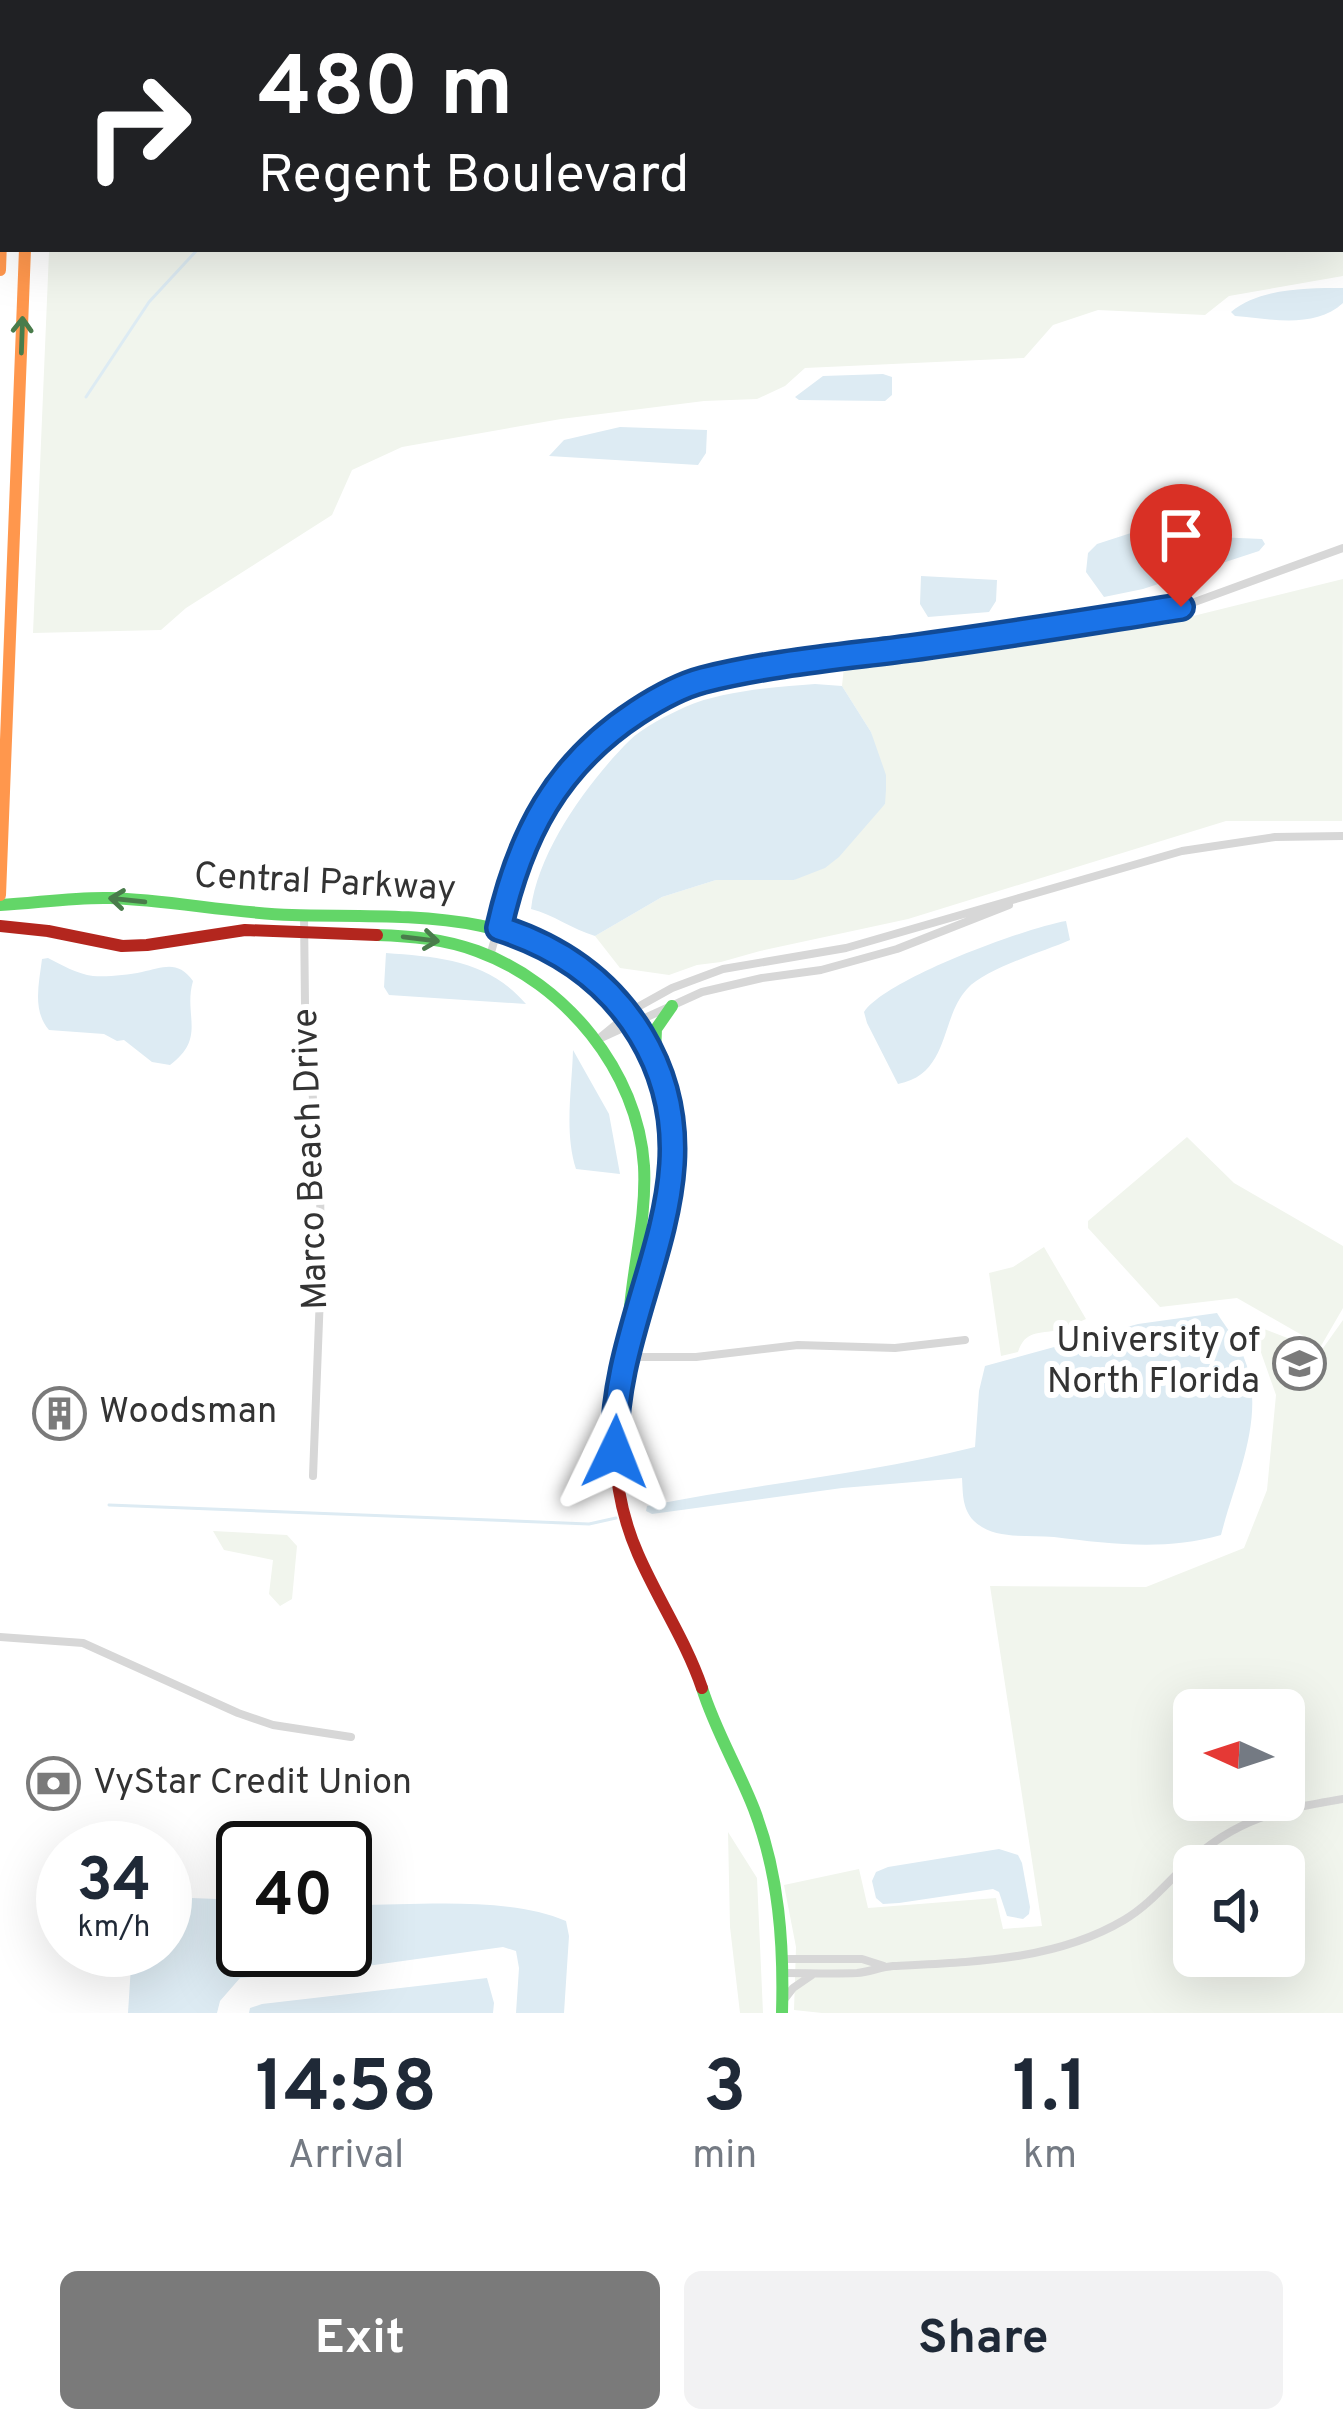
<!DOCTYPE html>
<style>
body{margin:0;font-family:Overpass,sans-serif;background:#f2f2f3;color:#1f2937;height:100vh;display:flex;flex-direction:column;font-size:45px;white-space:nowrap}
*{box-sizing:border-box;margin:0}
p{font-size:39px;color:#747a83}
.icon{flex:none;width:66px;height:66px;fill:none;stroke:currentColor;stroke-width:2;stroke-linecap:round;stroke-linejoin:round}
.map{position:relative;height:2013px;overflow:hidden}
.panel{display:flex;flex-direction:column;background:#fff;flex:1}
.panel>*{flex:none}
.hud{position:absolute;left:0px;top:0px;width:1344px;height:252px;box-shadow:0 12px 48px #0002;background:#202124;color:#fff;overflow:hidden}
.needle{width:78px;rotate:273deg}
.buttons{position:absolute;left:1173px;top:1689px;display:grid;gap:24px}
.buttons a{display:grid;place-items:center;width:132px;height:132px;border-radius:18px;background:#fff;box-shadow:0 12px 48px #0002;font-size:60px}
.speed{position:absolute;left:36px;top:1821px;display:flex;gap:24px;font-size:60px;font-weight:700;text-align:center}
.speed>*{display:grid;place-content:center;width:156px;height:156px;border-radius:50%;background:#fff;box-shadow:0 12px 48px #0002;line-height:1}
.speed small{font-size:30px;font-weight:400}
.speed .limit{border:6px solid #111;border-radius:18px;background:#fff;color:#111}
.pin{position:absolute;display:grid;place-items:center;width:102px;height:102px;color:#fff;margin:-123px -51px;border-radius:50% 50% 50% 0;rotate:-45deg;box-shadow:0 0 12px #0007}
.pin .icon{rotate:45deg}
.me{position:absolute;width:132px;margin:-66px;rotate:2deg;stroke-linejoin:round;filter:drop-shadow(0 0 9px #0008)}
.turn{display:flex;align-items:center;gap:42px;height:252px;padding:0 60px;font-size:54px}
.turn .icon{width:156px;height:156px;stroke-width:2.5}
.turn b{display:block;font-size:84px;line-height:102px}
.eta{display:flex;justify-content:space-evenly;align-items:center;height:204px;text-align:center}
.eta b{font-size:72px;font-weight:700;line-height:84px}
.cta{display:flex;gap:24px;margin-top:auto;padding:24px 60px}
.cta a{flex:1;height:138px;border-radius:18px;background:#7a7a7a;color:#fff;font-size:48px;font-weight:700;line-height:138px;text-align:center}
.cta a+a{background:#f2f2f3;color:#1f2937}
.map>svg:first-child{display:block}
</style>
<div class="map">
<svg width="1343" height="2013" viewBox="0 0 1343 2013">
<rect width="100%" height="100%" fill="#fff"/>
<path fill="#f1f5ed" fill-rule="evenodd" d="M579 0H1343V276L1229 296 1205 315 1098 310 1053 325 1024 358 805 368 785 386 757 399 704 401 561 419 402 447 352 470 332 515 186 608 161 630 33 633 49 252 55 249H1341V3H579Z
M1343 579 1342 821H1226L908 919 760 951 721 962 697 965 669 975 620 968 595 936 662 897 716 880H794L885 804 871 732 842 686 844 667 1177 620Z
M1187 1137 1234 1183 1343 1246V1308L1321 1346 1237 1298 1160 1307 1088 1228V1221Z
M1044 1247 1086 1319C1077 1323 1067 1329 1058 1330 1039 1334 1025 1330 1018 1352L1001 1356 989 1273 1013 1267Z
M1343 1320V2013H822L794 2010 796 1947 784 1885 859 1869 868 1908 996 1898 1003 1929 1042 1926 990 1586 1146 1587 1244 1548 1267 1490 1276 1395 1251 1324 1321 1351ZM1194 1710H1284V1800H1194ZM1194 1866H1284V1956H1194Z
M213 1531 287 1535 297 1546 292 1599 280 1606 269 1594 273 1560 224 1550Z
M728 1832 757 1878 763 2013H740L730 1927Z"/>
<path fill="#ddebf3" d="M1343 288V303C1315 329 1271 319 1235 316L1231 312C1260 288 1307 288 1343 288Z
M883 374 892 377V395L885 401 799 400 795 397 823 376Z
M620 427 707 430 706 453 698 465 549 456 564 440Z
M1131 533 1154 541 1193 536 1262 539 1265 544 1259 551 1143 589 1104 597 1086 572 1088 553 1097 544Z
M921 576 997 580 996 601 989 612 928 617 920 604Z
M815 684 842 686 871 732 886 775V790L885 804 839 857 825 868 794 880H716L662 897 595 936C572 929 554 915 531 909 538 851 588 782 629 741 643 727 668 715 685 707 722 691 775 687 815 684Z
M1066 921 1070 940C1043 952 986 968 967 989 940 1018 950 1074 898 1084L867 1023 864 1012C886 979 1025 928 1066 921Z
M386 953C440 957 488 960 526 1004L389 995 384 987Z
M48 958C62 965 77 974 93 976 108 977 127 975 142 972 164 967 178 960 193 981 183 1015 207 1038 170 1065L152 1062 124 1040 117 1041 104 1034 49 1030C32 1010 39 984 42 959Z
M573 1050 609 1114 620 1174 576 1169C564 1132 572 1088 573 1050Z
M1217 1313C1225 1326 1236 1339 1242 1353 1269 1413 1236 1476 1221 1535 1165 1551 1111 1544 1054 1537 1028 1534 995 1541 974 1521 962 1509 963 1493 962 1478L842 1488 652 1514 646 1511 647 1506C756 1484 867 1474 975 1447L979 1391 985 1366 1138 1324Z
M999 1849 1018 1855 1022 1863 1030 1907 1029 1914 1023 1919 1007 1916 999 1892 993 1889 899 1903 883 1904 876 1898 872 1881 876 1872 888 1867Z
M165 1897 243 1900V1950H345V1905C411 1906 506 1895 566 1921L569 1936 564 2013H516L519 1968 516 1951 503 1947 324 1972 240 1978 220 2001 217 2013H128L132 1950H165Z
M487 1978 494 2003 493 2013H249L250 2008 262 2004Z"/>
<g fill="none" stroke-linecap="round" stroke-linejoin="round">
<path stroke="#ddebf3" stroke-width="3" d="M1341 56 1343 55
M86 397 149 302 198 249
M109 1505 589 1524 616 1518"/>
<path stroke="#d7d7d7" stroke-width="8" d="M99 3V0
M174 3V0
M249 3V0
M305 3V0
M488 3 489 0
M304 914 305 1005 320 1181 321 1269 313 1476
M490 956 519 853 543 806 585 752 615 727 653 702 698 681 781 665 1181 607 1343 548
M603 1037 702 992 762 978 821 970 897 949 1009 905
M597 1040 636 1008 672 988 723 969 846 948 1182 851 1275 837 1343 836
M626 1357H696L798 1345 895 1348 965 1340
M0 1637 83 1643 238 1713 273 1725 351 1737
M784 1959H862L884 1966
M784 1973C808 1973 833 1974 857 1973 869 1972 881 1967 893 1966 971 1962 1055 1961 1124 1920 1148 1906 1166 1884 1186 1865 1236 1818 1278 1810 1343 1799
M783 2001 793 1988 812 1975"/>
<path stroke="#63d668" stroke-width="12" d="M9 0V3
M35 0V3
M0 905C37 903 73 897 110 898 170 900 230 913 292 915 396 918 523 906 604 987 613 995 619 1006 627 1016 656 1054 675 1103 674 1151 672 1219 646 1283 627 1347
M377 935C411 936 444 939 477 951 565 983 638 1071 644 1166 647 1222 630 1277 628 1332
M655 1053 656 1029 672 1006
M702 1688C715 1730 738 1768 754 1809 779 1874 784 1944 782 2013"/>
<path stroke="#ff974d" stroke-width="12" d="M0 270 3 184
M0 895 25 249"/>
<path stroke="#b3261e" stroke-width="12" d="M0 926 48 931 122 946 147 945 245 930 377 935
M627 1347C609 1415 609 1488 638 1554 658 1600 686 1641 702 1688"/>
</g>
<defs><path id="oneway-shaft" d="M-6 0H5M1.5-3L5.5 0L1.5 3" fill="none" stroke-width="1.6" stroke-linecap="round" stroke-linejoin="round" transform="scale(3)"/></defs>
<g stroke="#497c4b">
<use href="#oneway-shaft" transform="translate(22 335) rotate(-88)"/>
<use href="#oneway-shaft" transform="translate(127 900) rotate(-174)"/>
<use href="#oneway-shaft" transform="translate(421 939) rotate(7)"/>
</g>
<g fill="none" stroke-linecap="round" stroke-linejoin="round">
<defs>
<path id="route" d="M615 1452C609 1306 727 1178 641 1035 608 980 559 947 499 928 520 835 556 765 637 712 657 699 680 686 703 680 770 663 841 657 910 648 1000 636 1091 621 1181 607"/>
</defs>
<use href="#route" stroke="#114b97" stroke-width="30"/>
<use href="#route" stroke="#1a73e8" stroke-width="21"/>
</g>
<defs>
<symbol id="university-ring" viewBox="-11 -11 22 22"><circle r="9.5" fill="#fff" stroke="#7a7a7a" stroke-width="1.5"/><path d="M0-5L7-2L0 1L-7-2ZM-4 1L0 2.5L4 1V4Q0 6-4 4Z" fill="#7a7a7a"/></symbol>
<symbol id="building-ring" viewBox="-11 -11 22 22"><circle r="9.5" fill="#fff" stroke="#7a7a7a" stroke-width="1.5"/><path d="M-4-6H4V6H1V3H-1V6H-4ZM-2.5-4.3h1.7v1.8h-1.7ZM.8-4.3h1.7v1.8H.8ZM-2.5-1h1.7V.8h-1.7ZM.8-1h1.7V.8H.8Z" fill="#7a7a7a"/></symbol>
<symbol id="bank-ring" viewBox="-11 -11 22 22"><circle r="9.5" fill="#fff" stroke="#7a7a7a" stroke-width="1.5"/><path d="M-6-4H6V4H-6ZM0-2.3a2.3 2.3 0 1 0 0 4.6a2.3 2.3 0 1 0 0-4.6Z" fill="#7a7a7a"/></symbol>
</defs>
<g fill-rule="evenodd">
<use href="#university-ring" x="1270" y="1334" width="59" height="59"/>
<use href="#building-ring" x="30" y="1384" width="59" height="59"/>
<use href="#bank-ring" x="24" y="1754" width="59" height="59"/>
</g>
<g text-anchor="middle" dominant-baseline="central" stroke-width="12" stroke-linejoin="round" paint-order="stroke">
<g font-size="36" fill="#333" stroke="#fff">
<text transform="translate(325 884) rotate(3)">Central Parkway</text>
<text transform="translate(312 1159) rotate(-92)">Marco Beach Drive</text>
</g>
<g font-size="36" fill="#333" stroke="#fff" text-anchor="start">
<text x="1260" y="1342" text-anchor="end">University of<tspan x="1260" dy="41">North Florida</tspan></text>
<text x="99" y="1413">Woodsman</text>
<text x="93" y="1784">VyStar Credit Union</text>
</g>
</g>
</svg>
<div class="buttons">
<a><svg class="needle" viewBox="-14 -14 28 28"><path d="M0-13l5 13h-10z" fill="#e53935"/><path d="M0 13l5-13h-10z" fill="#747a83"/></svg></a>
<a><svg class="icon" aria-label="sound" viewBox="0 0 24 24"><path d="M4 9h4l5-4v14l-5-4H4zM17 9q2 3 0 6"/></svg></a>
</div>
<div class="speed"><div>34<small>km/h</small></div><div class="limit">40</div></div>
<div class="pin" style="left:1181px;top:607px;background:#d93025"><svg class="icon" aria-label="arrive" viewBox="0 0 24 24"><path d="M6 21V4h12l-3 4 3 4H6"/></svg></div>
<svg class="me" style="left:615px;top:1452px" viewBox="-20 -20 40 40"><path d="M0-17L14 15 0 8-14 15z" fill="#1a73e8" stroke="#fff" stroke-width="4"/></svg>
<div class="hud">
<div class="turn"><svg class="icon" aria-label="right" viewBox="0 0 24 24"><path d="M7 20v-9h11M14 6l5 5-5 5"/></svg><div><b>480 m</b>Regent Boulevard</div></div>
</div>
</div>
<section class="panel">
<div class="eta">
<div><b>14:58</b><p>Arrival</p></div>
<div><b>3</b><p>min</p></div>
<div><b>1.1</b><p>km</p></div>
</div>
<div class="cta"><a>Exit</a><a>Share</a></div>
</section>
